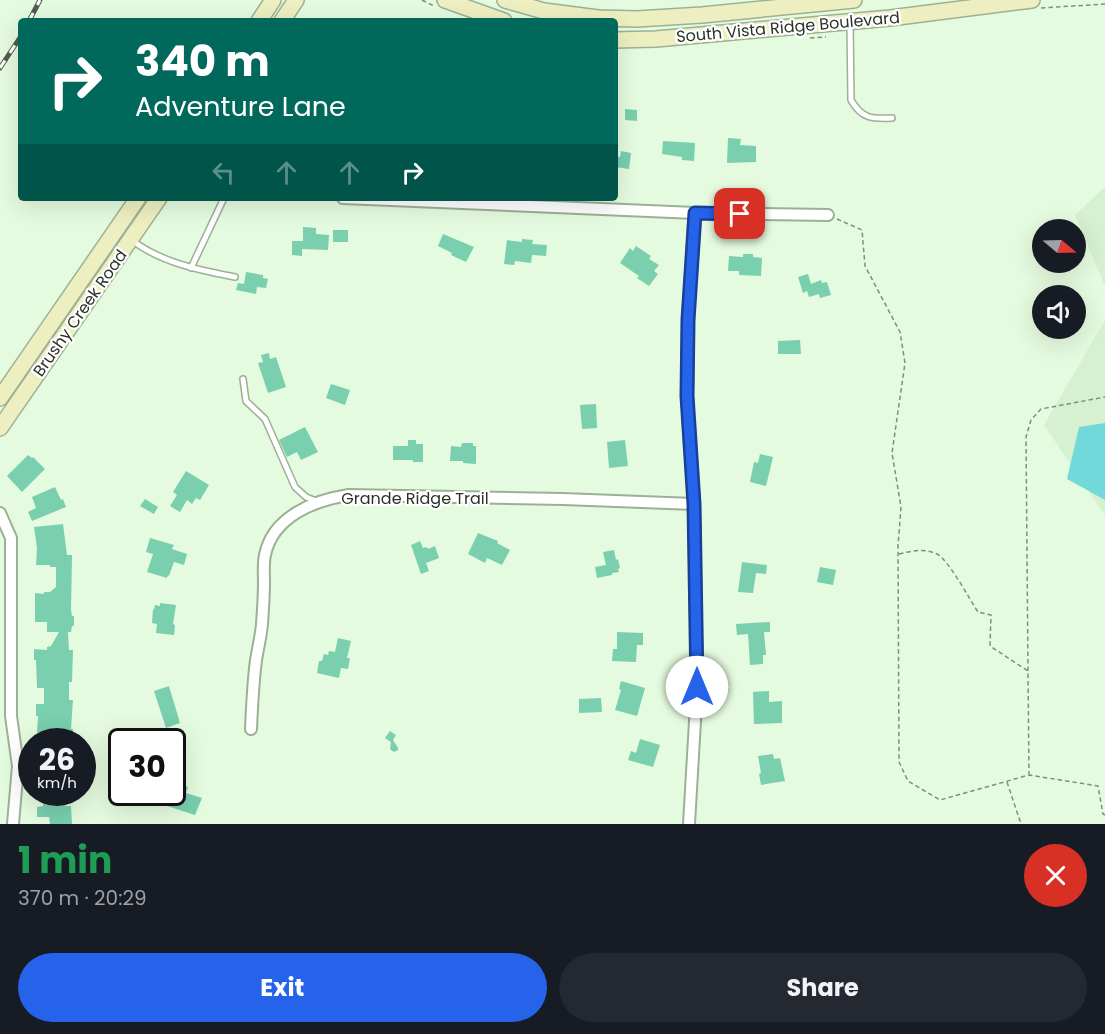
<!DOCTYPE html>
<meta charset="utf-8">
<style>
body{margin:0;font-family:Poppins,sans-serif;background:#242831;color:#f1f3f6;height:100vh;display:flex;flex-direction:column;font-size:22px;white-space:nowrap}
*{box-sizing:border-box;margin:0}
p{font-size:20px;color:#9ea1a6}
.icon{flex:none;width:33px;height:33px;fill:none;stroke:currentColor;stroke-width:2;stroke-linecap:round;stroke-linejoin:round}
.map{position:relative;height:824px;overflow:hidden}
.side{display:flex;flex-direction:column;background:#171b24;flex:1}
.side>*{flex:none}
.banner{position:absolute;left:18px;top:18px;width:600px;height:183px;border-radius:6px;box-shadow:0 6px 24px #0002;background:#00695c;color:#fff;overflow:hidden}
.needle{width:39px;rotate:109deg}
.controls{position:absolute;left:1032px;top:219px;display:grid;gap:12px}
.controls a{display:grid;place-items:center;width:54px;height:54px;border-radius:50%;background:#171b24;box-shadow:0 6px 24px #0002;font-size:30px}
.speed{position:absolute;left:18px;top:728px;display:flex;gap:12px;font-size:30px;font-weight:700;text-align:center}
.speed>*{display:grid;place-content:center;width:78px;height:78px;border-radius:50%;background:#171b24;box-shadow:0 6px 24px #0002;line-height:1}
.speed small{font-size:15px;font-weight:400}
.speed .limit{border:3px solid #111;border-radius:9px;background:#fff;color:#111}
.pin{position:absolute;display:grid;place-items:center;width:51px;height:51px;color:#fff;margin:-26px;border-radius:12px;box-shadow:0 3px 9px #0006}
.me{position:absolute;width:66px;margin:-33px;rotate:0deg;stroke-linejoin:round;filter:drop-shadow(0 0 4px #0008)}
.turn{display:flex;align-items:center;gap:21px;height:126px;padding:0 18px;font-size:27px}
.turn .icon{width:78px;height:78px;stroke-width:2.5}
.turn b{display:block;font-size:42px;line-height:51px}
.lanes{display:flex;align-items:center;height:57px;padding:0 18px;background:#0003;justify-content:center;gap:30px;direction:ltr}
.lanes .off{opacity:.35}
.round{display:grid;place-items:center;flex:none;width:63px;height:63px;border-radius:32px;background:#242831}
.summary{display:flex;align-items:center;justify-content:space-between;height:102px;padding:0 18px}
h1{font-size:36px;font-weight:700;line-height:45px;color:#1e9e55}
.cta{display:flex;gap:12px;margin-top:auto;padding:12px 18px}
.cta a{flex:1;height:69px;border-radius:36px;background:#2563eb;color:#fff;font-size:24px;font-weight:700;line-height:69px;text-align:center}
.cta a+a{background:#242831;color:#f1f3f6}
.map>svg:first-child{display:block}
</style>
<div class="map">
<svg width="1105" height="824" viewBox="0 0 1105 824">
<rect width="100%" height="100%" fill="#e5fbdf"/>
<path fill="#d6f1d0" d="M1105 187V286L1075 215Z
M1105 320V515L1044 425Z"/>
<path fill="#72d9da" d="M1105 423V500L1067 479 1079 427Z"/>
<path fill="#79cfae" d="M625 109 637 110V121L625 120Z
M728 138 741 139 740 145 756 146V162L727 163Z
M663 141 695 143 694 161 682 160V157L662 154Z
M621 151 631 153 629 169 615 167V157H620Z
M303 227 316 228V234L329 235 328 250 302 249V256L292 255V241H303Z
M333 230H348V242H333Z
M443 234 474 247 466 262 451 255 452 253 438 246Z
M522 239 533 240 532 244 547 245 546 256 532 255 531 263 515 261 514 265 504 264 507 240 522 242Z
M636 246 651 256 649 259 659 265 654 271 658 274 649 286 637 278 639 276 620 263 630 248 633 251Z
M743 254H753V257L762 258 761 276 739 275V271H728L729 256 743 257Z
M246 272 263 275V278L268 279 266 288 257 287 256 294 236 290 238 283 244 284Z
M808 274 811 284 821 280 822 283 827 282 831 295 820 298 819 294 809 297 807 291 803 293 798 277Z
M800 340 801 354H778V341Z
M269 353 270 359 276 357 286 387 268 393 258 363 263 362 261 355Z
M331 384 350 390 345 405 326 398Z
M596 404 597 428 582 429 580 405Z
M305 427 318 452 301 460 297 452 287 457 279 440Z
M408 440H416V444H423V462H413V460H393V446H408Z
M625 440 628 466 609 468 607 442Z
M462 443H473V446H476V464L463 463V461H450L451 446 461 447Z
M760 454 773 457 766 486 750 482 754 462 758 463Z
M28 455 32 458 33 457 45 469 22 492 7 476Z
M186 471 209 485 200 500 196 498 192 504 187 500 180 512 170 506 177 495 173 492Z
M55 487 61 500 63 499 66 507 32 521 28 512 36 508 32 497Z
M145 499 158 507 154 514 140 506Z
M63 524 67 555H72L71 610 72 616H74V626H72L71 632H68L69 650H73L72 682H69V700H73L71 729H73V738H70V741H46V733H37L38 716H36V704H44V688H37L36 660H34V649L47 650V647L51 646 59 632H47V622H35V593L44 594V592H50L56 587V567H50V565H36L37 548 34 527Z
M478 533 498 541 497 543 510 550 502 565 487 558 485 563 468 554Z
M150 538 174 545 172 549 187 554 184 565 174 562 169 576 168 575 167 578 147 572 153 554 146 552Z
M420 541 423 548 427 547 428 549 435 546 439 558 426 563 429 571 421 574 411 545Z
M614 550 616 560 618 559 620 568 618 569 619 572 612 573V575L597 578 595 567 606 565 603 552Z
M742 562 767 565 766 574 756 573 753 593 738 592Z
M820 567 836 570 833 585 817 582Z
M160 603 176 605 173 624 175 625 174 635 156 633 157 624 152 623 153 609 154 610 155 605 160 606Z
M770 622V632H764L766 655H763V664L750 665 748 634 737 635 736 624Z
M617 632 643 633V645H637L636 662 612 661 613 649H617Z
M338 638 351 641 347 658H350L348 669 341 668 339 678 317 673 319 661H322L324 654 328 655 329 651 335 652Z
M621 681 645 688 637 716 615 710 621 690 619 689Z
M169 686 180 723 166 728 154 691Z
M769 691V702L782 701V723L754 724 753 692Z
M601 698 602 712 579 713V699Z
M390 731 396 735 393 740 398 748V750L394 752 390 749 391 742 385 738Z
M640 739 660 745 653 767 628 760 631 751 636 753Z
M773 754 774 759 780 758 785 781 761 785 759 774 761 773 758 756Z
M177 783 188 787 186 793 202 798 195 815 167 806 169 799 152 794 153 792H172V785L176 786Z
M43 792H65V806H71L72 824H50L49 817H37V807L43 806Z"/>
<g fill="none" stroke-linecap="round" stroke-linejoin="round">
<defs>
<path id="lane" d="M850 23 851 100C862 119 872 119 892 118
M133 241C162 263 200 270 235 277
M191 268 224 198
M243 379 246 401 265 419 295 487 306 497 316 501"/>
<path id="street" d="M343 198 695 213 828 215
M0 513 11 538V716L18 766 13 824
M251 729C252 706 253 683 256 660 258 648 261 636 262 624 263 610 264 596 264 582 264 573 263 564 265 555 273 516 315 500 349 495L563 499 694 504
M689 824 697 687 694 504 687 396 688 320 695 213"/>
<path id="secondary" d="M445 0 504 21
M505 0 544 11 598 18 637 19 702 15 854 0
M259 21 273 0
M282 21 296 0
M615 40 656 39 890 18 1032 0
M0 398 138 198
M0 428 159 198"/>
</defs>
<use href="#lane" stroke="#9cb096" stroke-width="8"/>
<use href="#street" stroke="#9cb096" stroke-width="14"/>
<use href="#secondary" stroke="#9cb096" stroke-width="18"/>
<path stroke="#808e7b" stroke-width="1.5" stroke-dasharray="4.5 3" stroke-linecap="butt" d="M422 0 434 6
M1041 8 1105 4
M810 38 826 37
M837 219 862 230 865 266 900 332 905 363 892 453 901 507 898 546 899 762 908 781 940 800 1029 775 1098 786 1103 814 1105 815
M899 554C912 551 924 548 937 554 948 559 970 600 978 612L991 615 990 646 1028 671 1029 774
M1028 671 1026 437 1031 420 1041 409 1105 397
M1007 782 1021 824"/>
<use href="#lane" stroke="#fff" stroke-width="5"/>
<use href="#street" stroke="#fff" stroke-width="10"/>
<use href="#secondary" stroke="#eeefc1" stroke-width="15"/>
<defs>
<path id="rail" d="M29 21 40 0
M0 68 21 36"/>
</defs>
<use href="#rail" stroke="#515c4e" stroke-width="5"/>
<use href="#rail" stroke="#fff" stroke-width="3" stroke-dasharray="9" stroke-linecap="butt"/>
</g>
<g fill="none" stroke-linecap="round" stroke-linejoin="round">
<defs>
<path id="route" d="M697 687 694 504 687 396 688 320 695 213 740 214"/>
</defs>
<use href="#route" stroke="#184099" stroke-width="15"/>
<use href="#route" stroke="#2563eb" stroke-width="10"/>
</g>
<g text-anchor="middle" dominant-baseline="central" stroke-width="4.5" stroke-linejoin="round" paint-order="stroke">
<g font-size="16" fill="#2a3227" stroke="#fff">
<text transform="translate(788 27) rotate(-5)">South Vista Ridge Boulevard</text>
<text transform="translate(80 313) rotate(-55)">Brushy Creek Road</text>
<text x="415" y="498">Grande Ridge Trail</text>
</g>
</g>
</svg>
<div class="controls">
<a><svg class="needle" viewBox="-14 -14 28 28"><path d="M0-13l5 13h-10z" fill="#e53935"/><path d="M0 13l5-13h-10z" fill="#9ea1a6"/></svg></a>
<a><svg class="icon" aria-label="sound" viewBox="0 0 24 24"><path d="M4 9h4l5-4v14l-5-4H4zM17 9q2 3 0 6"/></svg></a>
</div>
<div class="speed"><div>26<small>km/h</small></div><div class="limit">30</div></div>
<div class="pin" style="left:740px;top:214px;background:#d93025"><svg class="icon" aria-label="arrive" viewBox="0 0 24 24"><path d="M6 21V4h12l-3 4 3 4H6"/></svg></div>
<svg class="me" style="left:697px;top:687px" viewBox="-20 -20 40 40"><circle r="19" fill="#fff"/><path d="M0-13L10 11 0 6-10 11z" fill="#2563eb"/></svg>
<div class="banner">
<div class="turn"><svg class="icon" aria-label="right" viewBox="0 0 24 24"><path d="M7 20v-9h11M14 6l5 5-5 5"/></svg><div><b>340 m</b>Adventure Lane</div></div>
<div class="lanes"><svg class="icon off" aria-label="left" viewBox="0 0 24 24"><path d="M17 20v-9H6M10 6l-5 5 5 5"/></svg><svg class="icon off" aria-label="ahead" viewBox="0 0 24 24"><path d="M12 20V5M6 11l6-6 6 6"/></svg><svg class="icon off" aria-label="ahead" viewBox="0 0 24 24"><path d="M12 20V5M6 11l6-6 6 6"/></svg><svg class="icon" aria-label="right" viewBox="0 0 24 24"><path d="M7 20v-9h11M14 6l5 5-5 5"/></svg></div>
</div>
</div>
<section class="side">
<div class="summary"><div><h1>1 min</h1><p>370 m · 20:29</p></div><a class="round" style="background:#d93025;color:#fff"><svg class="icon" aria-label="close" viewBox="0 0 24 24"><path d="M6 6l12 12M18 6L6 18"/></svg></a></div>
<div class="cta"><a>Exit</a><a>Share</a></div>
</section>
